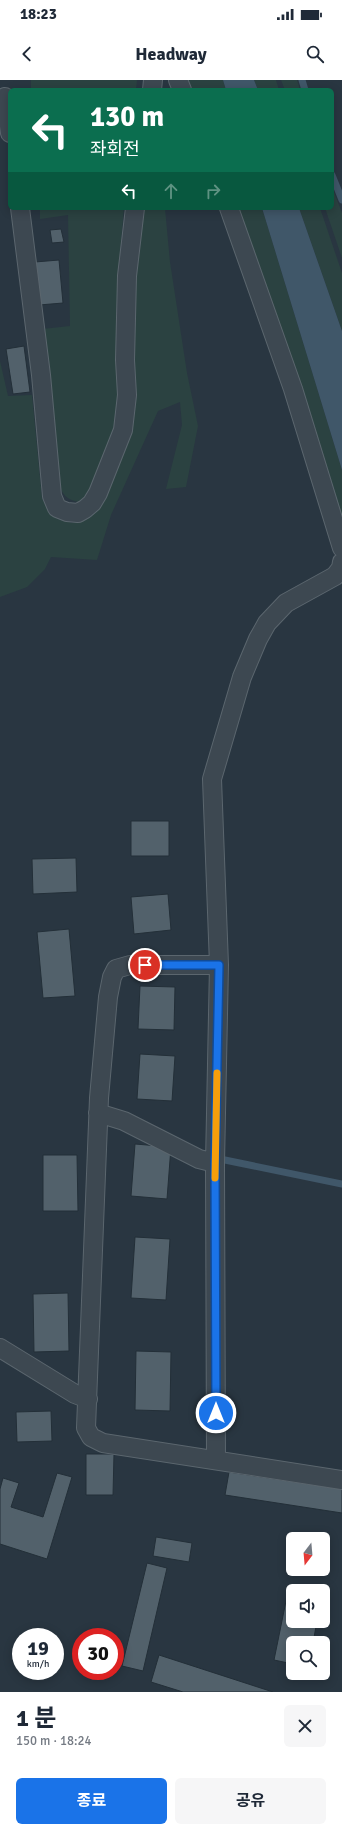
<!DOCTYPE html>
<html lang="ko">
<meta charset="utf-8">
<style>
body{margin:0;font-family:Signika,"Noto Sans KR",sans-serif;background:#f6f6f7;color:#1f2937;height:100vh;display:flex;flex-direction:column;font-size:15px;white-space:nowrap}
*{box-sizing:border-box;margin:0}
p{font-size:13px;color:#747a83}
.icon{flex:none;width:22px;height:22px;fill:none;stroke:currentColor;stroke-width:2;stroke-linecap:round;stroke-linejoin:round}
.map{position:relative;height:1612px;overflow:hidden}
.panel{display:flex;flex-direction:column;background:#fff;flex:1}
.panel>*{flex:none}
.hud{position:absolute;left:8px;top:8px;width:326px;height:122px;border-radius:6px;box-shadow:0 2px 10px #0003;background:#0b6e4f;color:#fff;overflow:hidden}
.needle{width:26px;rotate:196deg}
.controls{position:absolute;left:286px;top:1452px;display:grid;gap:8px}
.controls a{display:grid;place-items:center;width:44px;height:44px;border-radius:6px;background:#fff;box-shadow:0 2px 10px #0003;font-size:20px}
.speed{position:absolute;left:12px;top:1548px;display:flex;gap:8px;font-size:20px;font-weight:700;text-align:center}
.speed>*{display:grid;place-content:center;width:52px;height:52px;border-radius:50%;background:#fff;box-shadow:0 2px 10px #0003;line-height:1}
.speed small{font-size:10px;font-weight:400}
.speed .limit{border:6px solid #d22;background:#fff;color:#111}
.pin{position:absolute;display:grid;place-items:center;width:34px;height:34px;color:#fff;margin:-17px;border:2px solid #fff;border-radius:50%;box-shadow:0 1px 4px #0007}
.me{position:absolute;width:44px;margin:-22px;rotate:0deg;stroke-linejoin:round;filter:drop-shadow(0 0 3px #0008)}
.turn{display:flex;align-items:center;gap:14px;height:84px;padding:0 16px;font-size:18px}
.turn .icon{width:52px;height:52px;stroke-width:2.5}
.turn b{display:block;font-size:28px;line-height:34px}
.lanes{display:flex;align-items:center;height:38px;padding:0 16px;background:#0003;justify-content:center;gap:20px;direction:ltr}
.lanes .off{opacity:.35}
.round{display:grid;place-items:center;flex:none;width:42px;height:42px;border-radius:6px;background:#f6f6f7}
.head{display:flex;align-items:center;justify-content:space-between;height:68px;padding:0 16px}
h1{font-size:24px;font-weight:700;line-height:30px}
.cta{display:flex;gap:8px;margin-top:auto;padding:8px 16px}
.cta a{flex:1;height:46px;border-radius:6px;background:#1a73e8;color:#fff;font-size:16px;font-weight:700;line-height:46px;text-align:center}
.cta a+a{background:#f6f6f7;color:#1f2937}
.status{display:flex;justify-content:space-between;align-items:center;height:28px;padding:0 20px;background:#fff;direction:ltr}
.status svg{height:11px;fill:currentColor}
header{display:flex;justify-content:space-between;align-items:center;height:52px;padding:0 16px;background:#fff;font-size:18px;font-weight:700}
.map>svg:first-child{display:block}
</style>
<div class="status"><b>18:23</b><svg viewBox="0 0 49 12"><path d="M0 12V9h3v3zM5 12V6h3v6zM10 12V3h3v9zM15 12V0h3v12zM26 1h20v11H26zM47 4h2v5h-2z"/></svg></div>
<header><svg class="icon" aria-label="back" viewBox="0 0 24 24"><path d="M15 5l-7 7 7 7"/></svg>Headway<svg class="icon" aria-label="search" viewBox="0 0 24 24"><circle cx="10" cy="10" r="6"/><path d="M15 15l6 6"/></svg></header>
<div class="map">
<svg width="342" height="1612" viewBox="0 0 342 1612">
<rect width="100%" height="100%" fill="#293641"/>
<path fill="#2b4241" d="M31 0H137L136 10H31Z
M188 0H223L226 10H192Z
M254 0H276L279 10H258Z
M281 0H297L300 10H285Z
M332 107 342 133V178L325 128H332Z
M40 128H124L118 197 116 241 119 337 87 417 78 422C66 419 63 415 58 403L42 249 70 246 68 135 40 139Z
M138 128H165L170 182 187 293 198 346 186 407 166 409 182 345 180 322 158 331 111 435 97 480 51 477 45 489 27 507 0 517V281L8 316 32 315 42 418 53 436 72 443 81 440 97 428 130 276Z
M236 128H262L342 390V446Z
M299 128H320L342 193V251Z"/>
<path fill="#405769" d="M223 0H254L258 10H226Z
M262 128H299L342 251V390Z"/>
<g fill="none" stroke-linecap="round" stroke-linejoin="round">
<path stroke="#405769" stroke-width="7" d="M302 0 305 10
M332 95 342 120
M220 1079 342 1104"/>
</g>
<path fill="#52616b" stroke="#232f38" d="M61 149 64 162 52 163 50 150Z
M59 180 63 223 39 225 35 182Z
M24 266 30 312 13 314 6 269Z
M131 741H169V776H131Z
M76 778 77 812 33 814 32 779Z
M168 814 171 850 134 854 131 817Z
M69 849 75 916 43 918 37 852Z
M140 906 175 907 174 950 138 949Z
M140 974 175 976 172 1021 137 1019Z
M135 1064 171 1067 167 1119 131 1116Z
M43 1075H77L78 1131H43Z
M135 1157 170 1159 166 1220 131 1218Z
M68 1213 69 1271 34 1272 33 1214Z
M136 1271 171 1272 170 1331 135 1330Z
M51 1331 52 1361 17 1362 16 1332Z
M86 1374H114L113 1415H86Z
M229 1392 342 1409V1433L225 1415Z
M57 1393 72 1397 47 1479 0 1464V1409L3 1398 19 1403 11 1427 43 1437Z
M156 1457 192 1463 189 1482 153 1476Z
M147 1483 167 1488 143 1591 122 1586Z
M287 1516 293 1518V1541H317L313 1563H293V1584L274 1580Z
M159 1575 273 1612H183L151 1602Z"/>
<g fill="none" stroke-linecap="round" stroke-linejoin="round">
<defs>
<path id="minor" d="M178 0 182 10
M152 10 153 0
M5 17 10 53
M20 128 41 295 52 416 57 428 67 432 78 433 85 429 92 423 98 413 123 350 127 315 125 280 127 196 135 128
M229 128 293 309 342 468
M219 885H130L116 889 112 897 108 917 99 1018 86 1348 91 1357 103 1363 342 1400
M98 1033 124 1041 199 1079 215 1083
M0 1268 75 1314 88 1319
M216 1380 215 1083 219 885 212 699 242 597 258 559 267 543 286 523 335 496 341 488 342 482"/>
</defs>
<use href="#minor" stroke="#5b666e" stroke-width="20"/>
<use href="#minor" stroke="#3d4851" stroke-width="18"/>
</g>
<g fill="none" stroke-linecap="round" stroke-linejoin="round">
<defs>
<path id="route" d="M145 885H219L215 1083 216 1333"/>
</defs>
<use href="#route" stroke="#114b97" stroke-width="10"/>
<use href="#route" stroke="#1a73e8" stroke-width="7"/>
<path stroke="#f59e0b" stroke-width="7" d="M215 1098 217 993"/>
</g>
</svg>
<div class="controls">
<a><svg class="needle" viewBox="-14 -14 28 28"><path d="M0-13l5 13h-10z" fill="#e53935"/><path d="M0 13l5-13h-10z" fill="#747a83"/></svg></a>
<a><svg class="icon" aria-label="sound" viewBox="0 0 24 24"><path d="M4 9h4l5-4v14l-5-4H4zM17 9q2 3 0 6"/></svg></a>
<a><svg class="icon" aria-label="search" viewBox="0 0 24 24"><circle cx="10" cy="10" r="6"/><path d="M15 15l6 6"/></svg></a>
</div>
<div class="speed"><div>19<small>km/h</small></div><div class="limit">30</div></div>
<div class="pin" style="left:145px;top:885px;background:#d93025"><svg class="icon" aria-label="arrive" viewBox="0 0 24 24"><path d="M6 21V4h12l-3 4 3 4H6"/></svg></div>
<svg class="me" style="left:216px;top:1333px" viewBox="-20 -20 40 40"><circle r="17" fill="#1a73e8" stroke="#fff" stroke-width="3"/><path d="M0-11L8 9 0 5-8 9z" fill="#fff"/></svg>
<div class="hud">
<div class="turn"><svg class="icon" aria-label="left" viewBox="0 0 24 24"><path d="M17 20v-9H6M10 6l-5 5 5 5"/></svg><div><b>130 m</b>좌회전</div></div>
<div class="lanes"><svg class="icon" aria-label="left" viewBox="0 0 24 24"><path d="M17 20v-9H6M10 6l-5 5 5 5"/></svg><svg class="icon off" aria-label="ahead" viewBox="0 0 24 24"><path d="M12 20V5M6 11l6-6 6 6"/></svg><svg class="icon off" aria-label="right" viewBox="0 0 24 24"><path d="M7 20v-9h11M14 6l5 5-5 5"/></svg></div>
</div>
</div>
<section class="panel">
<div class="head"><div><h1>1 분</h1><p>150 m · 18:24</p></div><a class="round"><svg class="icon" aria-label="close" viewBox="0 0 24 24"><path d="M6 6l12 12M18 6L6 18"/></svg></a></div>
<div class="cta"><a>종료</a><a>공유</a></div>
</section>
